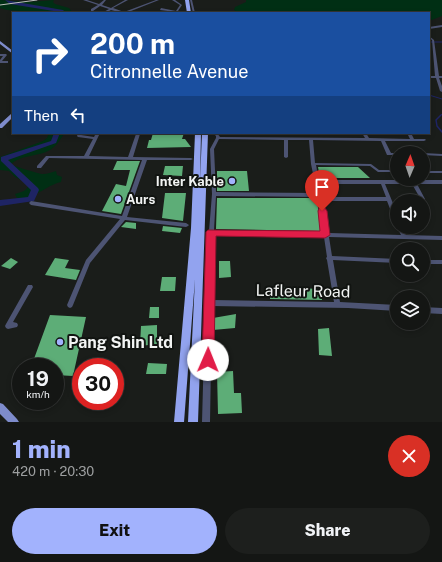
<!DOCTYPE html>
<meta charset="utf-8">
<style>
body{margin:0;font-family:"Public Sans",sans-serif;background:#1d1f1d;color:#f1f3f6;height:100vh;display:flex;flex-direction:column;font-size:15px;white-space:nowrap}
*{box-sizing:border-box;margin:0}
p{font-size:13px;color:#9d9fa0}
.icon{flex:none;width:22px;height:22px;fill:none;stroke:currentColor;stroke-width:2;stroke-linecap:round;stroke-linejoin:round}
.map{position:relative;height:422px;overflow:hidden}
.side{display:flex;flex-direction:column;background:#141614;flex:1}
.side>*{flex:none}
.guide{position:absolute;left:12px;top:12px;width:418px;height:122px;border-radius:0px;box-shadow:0 2px 6px #0003,0 0 0 1px #333534;background:#1a4fa0;color:#fff;overflow:hidden}
.needle{width:26px;rotate:2deg}
.controls{position:absolute;left:390px;top:146px;display:grid;gap:8px}
.controls a{display:grid;place-items:center;width:40px;height:40px;border-radius:50%;background:#141614;box-shadow:0 2px 6px #0003,0 0 0 1px #333534;font-size:20px}
.speed{position:absolute;left:12px;top:358px;display:flex;gap:8px;font-size:20px;font-weight:700;text-align:center}
.speed>*{display:grid;place-content:center;width:52px;height:52px;border-radius:50%;background:#141614;box-shadow:0 2px 6px #0003,0 0 0 1px #333534;line-height:1}
.speed small{font-size:10px;font-weight:400}
.speed .limit{border:6px solid #d22;background:#fff;color:#111}
.pin{position:absolute;display:grid;place-items:center;width:34px;height:34px;color:#fff;margin:-41px -17px;border-radius:50% 50% 50% 0;rotate:-45deg;box-shadow:0 0 4px #0007}
.pin .icon{rotate:45deg}
.me{position:absolute;width:44px;margin:-22px;rotate:1deg;stroke-linejoin:round;filter:drop-shadow(0 0 3px #0008)}
.turn{display:flex;align-items:center;gap:14px;height:84px;padding:0 12px;font-size:18px}
.turn .icon{width:52px;height:52px;stroke-width:2.5}
.turn b{display:block;font-size:28px;line-height:34px}
.then{display:flex;align-items:center;height:38px;padding:0 12px;background:#0003;gap:8px;font-size:15px}
.round{display:grid;place-items:center;flex:none;width:42px;height:42px;border-radius:21px;background:#1d1f1d}
.summary{display:flex;align-items:center;justify-content:space-between;height:68px;padding:0 12px}
h1{font-size:24px;font-weight:800;line-height:30px;color:#a2b2fd}
.primary-button{display:flex;gap:8px;margin-top:auto;padding:8px 12px}
.primary-button a{flex:1;height:46px;border-radius:24px;background:#a2b2fd;color:#111;font-size:16px;font-weight:800;line-height:46px;text-align:center}
.primary-button a+a{background:#1d1f1d;color:#f1f3f6}
.map>svg:first-child{display:block}
</style>
<div class="map">
<svg width="442" height="422" viewBox="0 0 442 422">
<rect width="100%" height="100%" fill="#1a1d1a"/>
<path fill="#002f14" d="M0 0 28 2 54 0 53 2 55 4 69 8 73 13H46L7 10 0 8Z
M246 0H442V16L429 21V13H239L234 10 235 7 246 2Z
M49 133H65C60 139 57 146 50 150 38 157 23 154 11 164 13 166 39 174 43 174 47 174 52 172 56 171L57 175 62 177 61 182C44 186 35 200 17 198L15 194C22 192 27 191 29 184L15 177 9 171 0 170V157L43 141 47 138Z"/>
<g fill="none" stroke-linecap="round" stroke-linejoin="round">
<path stroke="#1e2464" stroke-width="1" d="M429 42H442
M429 95 442 99
M440 116 442 114"/>
<path stroke="#1e2464" stroke-width="1.5" d="M441 115 436 120 437 126 442 132"/>
<path fill="#1e2464" fill-rule="evenodd" d="M5 0 63 10 66 13 10 4Z
M54 133H60L56 143 8 160 38 188 39 190 34 201 0 206V200L28 197 31 190 1 161V157L51 141Z"/>
</g>
<path fill="#5dad77" d="M153 133H184L182 139H185L191 147 147 148 149 140H151Z
M117 161H140L121 214 102 211 116 184 126 186 130 170H113Z
M165 166H183L182 176 163 175Z
M318 167H358L370 178H320Z
M217 171H247L249 191H217Z
M165 193H186L183 221 162 218Z
M217 198H313L317 200 321 231 216 229Z
M126 222 136 223V229L121 227Z
M163 226 182 228 180 233 162 231Z
M11 258 18 262 10 269 1 266Z
M55 258 69 260 65 268 80 270 76 280 45 275Z
M219 261H230L231 277 219 278Z
M162 277H176L175 291H160Z
M270 287 321 289 322 300 270 299Z
M150 307H159V318H149Z
M236 314 235 328 213 330V318Z
M50 315 86 317 73 376 55 375V367H31Z
M157 325V344L140 346 141 326Z
M329 328 332 356 319 355 318 329Z
M148 363 167 364 166 374H146Z
M233 371 234 393H241L242 413 218 414 217 372Z"/>
<g fill="none" stroke-linecap="round" stroke-linejoin="round">
<path fill="#4d5473" fill-rule="evenodd" d="M83 0H87L99 4 104 0H106L102 5 111 8 125 0H128L113 8 124 12 156 0H159L126 13H122L111 10 105 13H102L109 9 100 6 93 11H91V9L98 5Z
M172 0H175L182 5 178 11 179 13H175V12L160 10 161 8 176 11 180 5Z
M190 0H192L195 13H193Z
M442 25V27L429 29V27Z
M429 36 434 40 439 76H442V78H439L442 86V92L440 91 436 78H429V76H435L432 40 429 38Z
M0 54H6L7 55 2 61H8V63H0V60L3 56H0Z
M78 133H82L81 135 94 137 96 133H100L89 156 128 157 136 134 139 133 140 134 133 157 191 158 193 159 191 160H147L127 217 186 223 189 225 188 226 186 227 125 220 90 263 73 305 72 307 70 308 68 307 67 305 86 260 120 219 31 205 29 203 31 201 122 216 142 160 49 158 41 168H37V166L46 156H84L93 139 78 137 77 136Z
M213 133H217L220 137 365 138 362 133H366L369 138 410 139 407 133H411L414 139H425L426 140 424 141H385L391 153H398H397V155H387L381 141 313 140 315 163 371 164 379 170H397V172H378L370 166 316 165 319 180H442V184H417L425 199V200L412 201V200L414 198H420L412 184H385L397 213V221L394 219 387 201H324L329 233 401 235 397 227H403L406 235 442 236V240L329 237 332 256 397 259V263L333 260 340 302 397 305V311L348 308 212 306 210 422H202L206 276 209 233 208 232 209 231 212 194 210 149 216 138V136ZM219 139 284 140V157L286 158 288 157V140H309L311 164 317 193 216 192 214 149ZM320 184H381L386 197H323ZM216 196 318 197 323 233 214 230ZM214 234 324 237 327 257 326 258 327 260 334 302 212 300V276Z
M422 153H423L442 154V156L423 155V153Z
M423 171H442V173H423Z
M423 260H442V264H423Z
M28 285H32L33 287 13 322 17 323 18 325 17 327 8 329 6 328 5 326 6 324Z
M423 307 442 308V314L423 313Z"/>
<path fill="#7e8ccc" fill-rule="evenodd" d="M0 41 13 51V54L0 44Z
M11 114H13V117L2 128H0V124Z
M0 403 3 404 17 419 19 422H8L0 414Z"/>
<path fill="#92a3ef" fill-rule="evenodd" d="M185 0H189L191 13H187Z
M195 133H201L200 182 202 133H208L198 422H188L195 279 184 422H174L191 228Z"/>
<path stroke="#bdbfbd" stroke-width="1" d="M0 5 37 0"/>
</g>
<path fill="#e11d48" stroke="#92132f" d="M319 208H325L327 211 330 235 325 238 216 236 214 360 212 364 208 366 204 364 202 360 206 232 208 230 320 231 318 211Z"/>
<g fill="#a2b2fd" stroke="#111411" stroke-width="1.5">
<circle cx="232" cy="181" r="4"/>
<circle cx="118" cy="199" r="4"/>
<circle cx="60" cy="342" r="4"/>
</g>
<g text-anchor="middle" dominant-baseline="central" stroke-width="4" stroke-linejoin="round" paint-order="stroke">
<g font-size="13" font-weight="bold" fill="#f2f4f3" stroke="#111411" text-anchor="end">
<text x="224" y="181">Inter Kable</text>
<text x="126" y="199" text-anchor="start">Aurs</text>
</g>
<g font-size="16" fill="#f2f4f3" stroke="#111411">
<text transform="translate(303 291) rotate(1)">Lafleur Road</text>
</g>
<g font-size="16" font-weight="bold" fill="#f2f4f3" stroke="#111411" text-anchor="start">
<text x="68" y="342">Pang Shin Ltd</text>
</g>
</g>
</svg>
<div class="controls">
<a><svg class="needle" viewBox="-14 -14 28 28"><path d="M0-13l5 13h-10z" fill="#e53935"/><path d="M0 13l5-13h-10z" fill="#9d9fa0"/></svg></a>
<a><svg class="icon" aria-label="sound" viewBox="0 0 24 24"><path d="M4 9h4l5-4v14l-5-4H4zM17 9q2 3 0 6"/></svg></a>
<a><svg class="icon" aria-label="search" viewBox="0 0 24 24"><circle cx="10" cy="10" r="6"/><path d="M15 15l6 6"/></svg></a>
<a><svg class="icon" aria-label="layers" viewBox="0 0 24 24"><path d="M12 4l9 5-9 5-9-5zM3 14l9 5 9-5"/></svg></a>
</div>
<div class="speed"><div>19<small>km/h</small></div><div class="limit">30</div></div>
<div class="pin" style="left:322px;top:211px;background:#d93025"><svg class="icon" aria-label="arrive" viewBox="0 0 24 24"><path d="M6 21V4h12l-3 4 3 4H6"/></svg></div>
<svg class="me" style="left:208px;top:360px" viewBox="-20 -20 40 40"><circle r="19" fill="#fff"/><path d="M0-13L10 11 0 6-10 11z" fill="#e11d48"/></svg>
<div class="guide">
<div class="turn"><svg class="icon" aria-label="right" viewBox="0 0 24 24"><path d="M7 20v-9h11M14 6l5 5-5 5"/></svg><div><b>200 m</b>Citronnelle Avenue</div></div>
<div class="then">Then<svg class="icon" aria-label="left" viewBox="0 0 24 24"><path d="M17 20v-9H6M10 6l-5 5 5 5"/></svg></div>
</div>
</div>
<section class="side">
<div class="summary"><div><h1>1 min</h1><p>420 m · 20:30</p></div><a class="round" style="background:#d93025;color:#fff"><svg class="icon" aria-label="close" viewBox="0 0 24 24"><path d="M6 6l12 12M18 6L6 18"/></svg></a></div>
<div class="primary-button"><a>Exit</a><a>Share</a></div>
</section>
